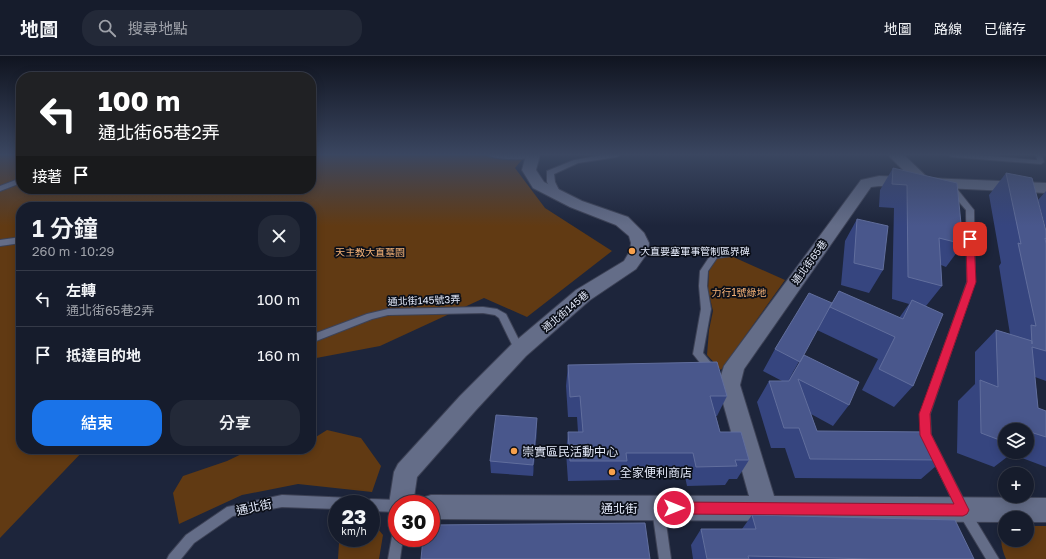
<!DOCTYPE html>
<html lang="zh-TW">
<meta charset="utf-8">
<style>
body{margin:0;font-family:"Golos Text","Noto Sans TC",sans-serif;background:#232938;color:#f1f3f6;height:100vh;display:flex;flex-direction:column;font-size:15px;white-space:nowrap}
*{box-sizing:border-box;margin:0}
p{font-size:13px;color:#9ea1a9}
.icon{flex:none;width:22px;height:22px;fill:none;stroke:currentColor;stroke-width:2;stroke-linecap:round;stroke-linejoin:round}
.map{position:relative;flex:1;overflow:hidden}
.drawer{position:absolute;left:16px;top:146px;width:300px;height:252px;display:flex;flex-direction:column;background:#161c2c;border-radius:16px;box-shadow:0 2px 10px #0003,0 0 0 1px #353a48}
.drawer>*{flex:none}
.hud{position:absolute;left:16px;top:16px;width:300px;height:122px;border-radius:16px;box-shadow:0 2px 10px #0003,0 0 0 1px #353a48;background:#202124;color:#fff;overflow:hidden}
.tools{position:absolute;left:998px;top:367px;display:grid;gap:8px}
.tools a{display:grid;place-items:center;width:36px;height:36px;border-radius:50%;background:#161c2c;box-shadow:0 2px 10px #0003,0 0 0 1px #353a48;font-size:20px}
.speed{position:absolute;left:328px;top:439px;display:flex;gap:8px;font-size:20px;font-weight:700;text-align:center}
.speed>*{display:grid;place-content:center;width:52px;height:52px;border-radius:50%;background:#161c2c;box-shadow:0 2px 10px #0003,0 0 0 1px #353a48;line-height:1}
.speed small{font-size:10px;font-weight:400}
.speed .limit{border:6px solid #d22;background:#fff;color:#111}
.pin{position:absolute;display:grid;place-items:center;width:34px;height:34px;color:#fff;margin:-17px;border-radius:8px;box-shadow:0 2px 6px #0006}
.me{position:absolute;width:44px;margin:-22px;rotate:90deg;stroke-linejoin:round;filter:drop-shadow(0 0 3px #0008)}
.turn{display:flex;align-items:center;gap:14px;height:84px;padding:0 16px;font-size:18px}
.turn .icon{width:52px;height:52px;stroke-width:2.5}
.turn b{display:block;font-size:28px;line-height:34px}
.then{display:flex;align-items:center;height:38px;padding:0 16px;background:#0003;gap:8px;font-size:15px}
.round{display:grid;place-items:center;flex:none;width:42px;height:42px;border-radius:16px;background:#232938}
.overview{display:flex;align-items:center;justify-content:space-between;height:68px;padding:0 16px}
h1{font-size:24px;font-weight:600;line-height:30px}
.action{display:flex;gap:8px;margin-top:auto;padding:8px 16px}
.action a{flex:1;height:46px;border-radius:16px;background:#1a73e8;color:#fff;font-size:16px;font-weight:600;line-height:46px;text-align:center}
.action a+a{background:#232938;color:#f1f3f6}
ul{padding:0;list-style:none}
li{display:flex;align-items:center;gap:12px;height:56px;padding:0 16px;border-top:1px solid #353a48}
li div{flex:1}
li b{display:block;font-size:15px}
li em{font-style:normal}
header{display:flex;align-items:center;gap:24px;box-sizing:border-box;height:56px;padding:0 20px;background:#161c2c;border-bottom:1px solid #353a48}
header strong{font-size:19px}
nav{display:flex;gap:22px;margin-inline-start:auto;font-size:14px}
.search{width:280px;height:36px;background:#232938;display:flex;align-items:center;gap:10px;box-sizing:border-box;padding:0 14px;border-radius:16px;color:#9ea1a9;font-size:15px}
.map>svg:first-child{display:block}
</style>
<header>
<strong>地圖</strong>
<div class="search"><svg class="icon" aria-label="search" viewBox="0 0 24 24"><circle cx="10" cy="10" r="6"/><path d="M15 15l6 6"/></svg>搜尋地點</div>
<nav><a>地圖</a><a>路線</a><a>已儲存</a></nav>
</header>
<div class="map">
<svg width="1046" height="503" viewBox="0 0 1046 503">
<rect width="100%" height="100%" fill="#1d253b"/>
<path fill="#613a13" d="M0 99H21V133H311V99H526L515 112 545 152 612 195 527 261 484 242 380 290 311 303V151H21V393H85L0 482Z
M731 200 785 224 721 314 707 299 709 274 713 255 708 234 709 215 716 202Z
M327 374 361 382 381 410 372 436 298 428 242 439 179 468 173 437 183 420 227 405 252 393H311V384Z
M371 468H374L383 479 379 503H338L339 487 341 482H371Z
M1005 470V484H1027V470H1046V503H1006C1001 491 999 482 1005 470Z"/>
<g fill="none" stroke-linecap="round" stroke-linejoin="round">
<defs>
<path id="service" d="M487 99H535V100C529 105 494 104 487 99Z
M602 99H620L617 101 578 107 554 118 555 126 561 138 557 140H554L547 126V115L574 104Z
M948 99H979L1037 104 1036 99H1042L1044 106 1041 108 951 101Z
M21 122V127L0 135V130Z
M948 129H954L974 154 975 226 930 358 931 379 967 450 999 503H986L959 458 921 379 920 358 967 226 966 154 948 133Z
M21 181V187L0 190V184Z
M729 195 732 196 733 198 732 200 717 202 708 215 707 230 711 253 703 297 718 315 717 318 713 319 709 318 693 298 701 253 699 230 700 215 712 197Z
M483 251 497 253 506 258 524 294 522 297H516L499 262 495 259 483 257 388 259 372 263 311 287V279L367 258 388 253Z
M282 439 352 442 356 444 358 448H337V453L282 451 233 460 194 487 181 503H167L169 499 186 479 227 451Z
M371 443 397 444 401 446 402 448H397V456L371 455V448H366L367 445Z
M658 447 662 449 664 453 671 503H659L652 453 654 449Z
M397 473V482H403L400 503H388L393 475Z"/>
<path id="minor" d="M526 99H540L536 114 544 126 582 145 628 161 644 177 649 187 648 196 636 213 590 244 526 300 476 354 417 421 413 448H397V459L392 457 389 448 394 416 398 408 460 340 512 288 576 234 624 205 630 195 631 187 629 180 616 169 570 151 533 132 522 114Z
M888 99H904L928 122 1046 127V137L924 131 879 130 871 131 744 313 740 329 774 440 1046 442V466H1027V462H1005V466L431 463V448H420L422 442 431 439 749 440 718 329 724 310 861 124 879 120 910 121Z"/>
</defs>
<use href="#service" stroke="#3d4256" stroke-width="2"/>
<use href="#minor" stroke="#3d4256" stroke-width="2"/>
<use href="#service" fill="#646d88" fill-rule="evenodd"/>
<use href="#minor" fill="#646d88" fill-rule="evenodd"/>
</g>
<path fill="#36457f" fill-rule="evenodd" d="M893 112 963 188 946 211 941 209 942 230 926 250 913 330 894 351 862 334 878 303 817 274 788 325 804 299 849 349 833 370 811 358 817 375 943 404 921 423 795 422 785 392H771L757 346 769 325H782L763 315 775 293 832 247 839 235 899 262 909 248 892 243 894 152 879 151 880 134Z
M1006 117 1046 175V325L1035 321 1038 352 1046 355V411L1011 398 994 411 957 397 958 345 975 328V296L996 274 1010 278 999 210 1001 207 989 139ZM1005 374H1027V396H1005Z
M1046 135V173L1038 144Z
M857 163 883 214 869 237 841 229 845 185Z
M568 309 727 340 717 360H716L720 376 749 404 737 423H729L725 429 687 430 684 416 624 417 622 424 568 425 566 396 568 376H578L577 361H568L566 330Z
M537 362V374L533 420 491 417 490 405Z
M752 459 974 503H693L691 489 701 473H742Z"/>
<path fill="#24315e" d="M537 362V374L533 420V409Z"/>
<path fill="#49578c" stroke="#616e9d" d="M893 112 957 127 963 188 939 182 942 230 908 221 907 129 892 128Z
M1006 117 1032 122 1046 175V183L1045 182 1046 188V295L1032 291 1038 352 1046 355V381L1027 375V374L1019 372V374H1005V386L981 377 980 324 998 331 996 274 1032 285V288L1031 269 1036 270 1018 187 1021 188Z
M857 163 888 170 883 214 854 207Z
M839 235 903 263 912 244 943 258 913 330 879 313 895 281 830 251Z
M809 237 832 247 800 306 775 293Z
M804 299 859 326 849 349 798 323 817 375 929 376 943 404 810 403 799 372H784L769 325H789Z
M717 306 727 340H710L720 376H741L749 404H735L737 410 696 411 693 397H626L627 405H570L568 376H583L580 340 570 341 568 309Z
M496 359 537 362 533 409 490 405Z
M752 459 955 464 974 503H873L748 500 749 503H707L701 473H756Z
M645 467 650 503H421L423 482H431V469Z"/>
<linearGradient id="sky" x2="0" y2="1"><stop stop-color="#101420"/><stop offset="0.58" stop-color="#3a4660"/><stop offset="1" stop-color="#3a4660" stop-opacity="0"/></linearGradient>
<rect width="1046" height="170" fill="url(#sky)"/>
<path fill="#e11d48" stroke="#92132f" d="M970 180 974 183 976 226 930 358 931 378 969 454 967 458 963 460 674 458 669 456 668 452 669 448 674 446 954 448 920 379 919 358 967 226 966 183Z"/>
<g fill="#f8a04b" stroke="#0b0f19" stroke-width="1.5">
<circle cx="632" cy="195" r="4"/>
<circle cx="514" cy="395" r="4"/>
<circle cx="612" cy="416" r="4"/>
</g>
<g text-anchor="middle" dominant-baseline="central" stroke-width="3.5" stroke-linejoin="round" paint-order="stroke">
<g font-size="10" fill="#e3e9f9" stroke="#0b0f19" text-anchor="start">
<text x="640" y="195">大直要塞軍事管制區界碑</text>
</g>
<g font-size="10" fill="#f5b276" stroke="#0b0f19">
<text x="370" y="196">天主教大直墓園</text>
<text x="739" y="236">力行1號綠地</text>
</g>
<g font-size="10" fill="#e3e9f9" stroke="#0b0f19">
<text transform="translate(809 206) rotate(-54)">通北街65巷</text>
<text transform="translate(424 244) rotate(-2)">通北街145號3弄</text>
<text transform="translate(565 255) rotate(-40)">通北街145巷</text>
</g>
<g font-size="12" fill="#e3e9f9" stroke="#0b0f19" text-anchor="start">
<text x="522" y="395">崇實區民活動中心</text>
<text x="620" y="416">全家便利商店</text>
</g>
<g font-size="12" fill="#e3e9f9" stroke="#0b0f19">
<text transform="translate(254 451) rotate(-12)">通北街</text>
<text x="619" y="452">通北街</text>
</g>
</g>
</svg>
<div class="tools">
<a><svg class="icon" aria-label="layers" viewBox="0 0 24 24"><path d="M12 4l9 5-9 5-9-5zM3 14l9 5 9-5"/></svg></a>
<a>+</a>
<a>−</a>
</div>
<div class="speed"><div>23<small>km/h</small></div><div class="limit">30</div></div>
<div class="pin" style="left:970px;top:183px;background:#d93025"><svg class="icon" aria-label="arrive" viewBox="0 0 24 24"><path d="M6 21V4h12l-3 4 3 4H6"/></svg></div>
<svg class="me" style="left:674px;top:452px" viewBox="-20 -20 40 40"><circle r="17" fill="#e11d48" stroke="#fff" stroke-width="3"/><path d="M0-11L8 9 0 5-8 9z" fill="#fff"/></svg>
<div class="hud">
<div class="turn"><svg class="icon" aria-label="left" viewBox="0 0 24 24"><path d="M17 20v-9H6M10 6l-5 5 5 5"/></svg><div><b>100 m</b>通北街65巷2弄</div></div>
<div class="then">接著<svg class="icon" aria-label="arrive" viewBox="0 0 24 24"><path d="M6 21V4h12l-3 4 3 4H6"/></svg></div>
</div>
<section class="drawer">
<div class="overview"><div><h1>1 分鐘</h1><p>260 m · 10:29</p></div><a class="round"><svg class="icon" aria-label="close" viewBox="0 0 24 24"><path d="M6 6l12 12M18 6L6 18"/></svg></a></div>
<ul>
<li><svg class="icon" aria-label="left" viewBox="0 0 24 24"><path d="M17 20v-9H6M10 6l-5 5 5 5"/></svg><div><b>左轉</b><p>通北街65巷2弄</p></div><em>100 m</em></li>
<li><svg class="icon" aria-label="arrive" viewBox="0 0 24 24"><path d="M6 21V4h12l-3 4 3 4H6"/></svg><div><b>抵達目的地</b></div><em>160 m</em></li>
</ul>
<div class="action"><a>結束</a><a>分享</a></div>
</section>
</div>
